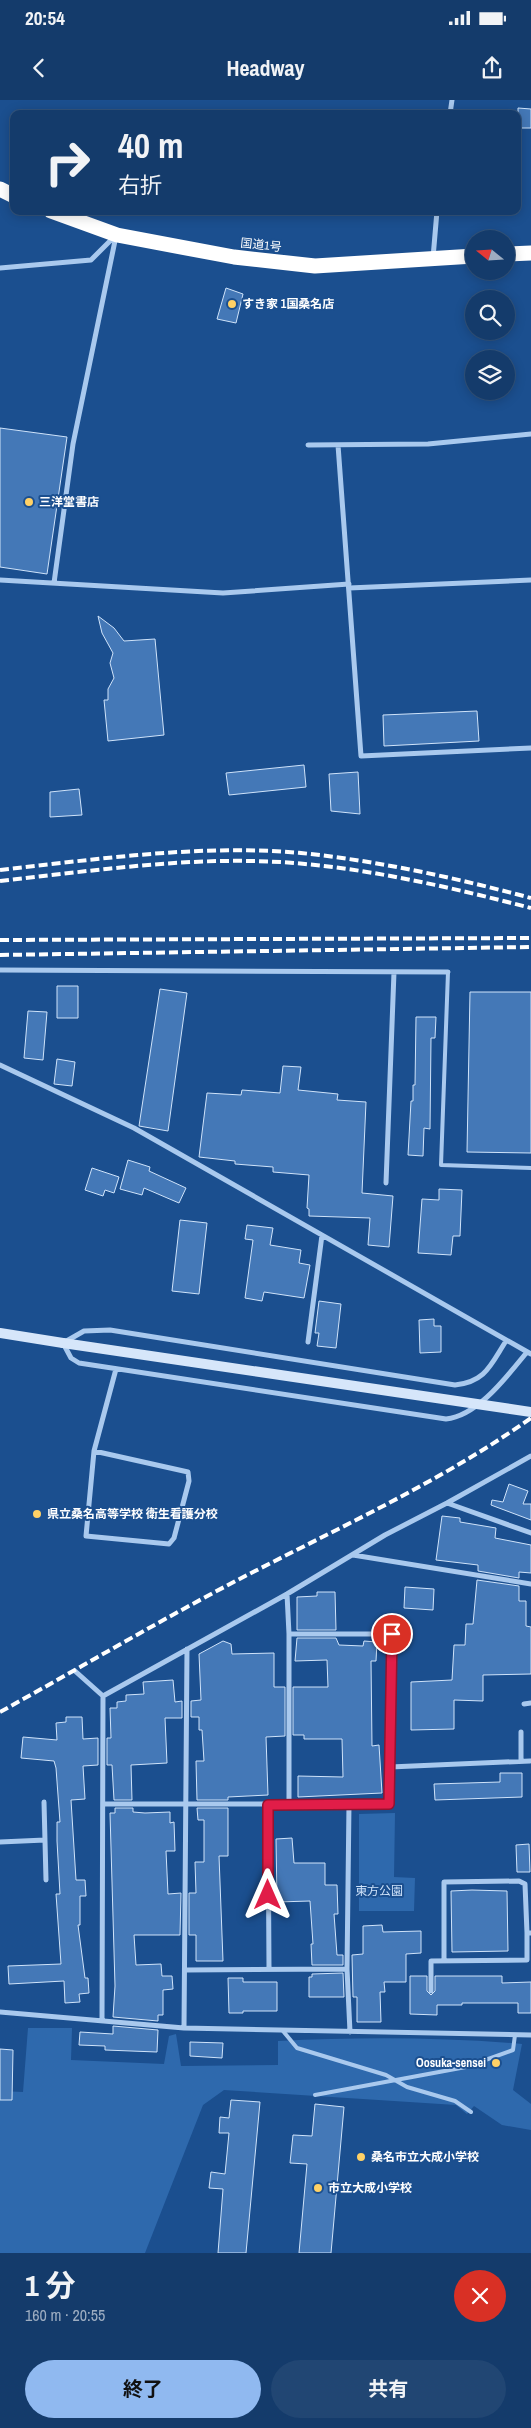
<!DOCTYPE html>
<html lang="ja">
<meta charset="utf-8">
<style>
body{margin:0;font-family:"Archivo Narrow","Noto Sans JP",sans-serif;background:#214673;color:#f1f3f6;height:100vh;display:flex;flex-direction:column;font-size:19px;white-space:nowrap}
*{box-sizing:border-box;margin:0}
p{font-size:16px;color:#9dadc1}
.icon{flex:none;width:28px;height:28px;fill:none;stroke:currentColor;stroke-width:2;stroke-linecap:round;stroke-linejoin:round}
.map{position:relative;height:2153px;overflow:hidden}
.side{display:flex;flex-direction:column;background:#143b6b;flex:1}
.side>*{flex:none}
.hud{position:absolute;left:10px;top:10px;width:511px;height:105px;border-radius:10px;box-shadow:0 2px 12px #0003,0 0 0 1px #33557e;background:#143b6b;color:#f1f3f6;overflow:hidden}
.needle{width:32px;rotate:288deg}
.fabs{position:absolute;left:465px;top:130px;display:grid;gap:10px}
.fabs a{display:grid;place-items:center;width:50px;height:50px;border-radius:50%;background:#143b6b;box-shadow:0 2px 12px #0003,0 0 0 1px #33557e;font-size:25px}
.pin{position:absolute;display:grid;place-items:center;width:42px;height:42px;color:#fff;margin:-21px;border:2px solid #fff;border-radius:50%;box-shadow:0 1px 5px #0007}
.me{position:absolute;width:55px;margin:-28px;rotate:0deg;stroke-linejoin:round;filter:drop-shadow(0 0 4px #0008)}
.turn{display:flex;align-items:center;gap:18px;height:105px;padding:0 25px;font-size:22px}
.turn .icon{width:65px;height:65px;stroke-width:2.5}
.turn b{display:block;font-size:35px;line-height:42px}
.round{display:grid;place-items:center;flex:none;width:52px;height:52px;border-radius:26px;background:#214673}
.head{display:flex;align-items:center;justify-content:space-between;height:85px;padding:0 25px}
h1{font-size:30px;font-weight:700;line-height:38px}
.button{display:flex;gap:10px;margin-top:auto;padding:10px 25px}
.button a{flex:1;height:58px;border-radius:30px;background:#90b9f0;color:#111;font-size:20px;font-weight:700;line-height:58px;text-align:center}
.button a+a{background:#214673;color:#f1f3f6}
.status{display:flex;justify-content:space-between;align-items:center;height:35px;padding:0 25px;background:#143b6b;direction:ltr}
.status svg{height:14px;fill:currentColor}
header{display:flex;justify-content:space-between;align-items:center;height:65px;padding:0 25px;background:#143b6b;font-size:22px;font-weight:700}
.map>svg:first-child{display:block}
</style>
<div class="status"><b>20:54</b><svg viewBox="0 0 49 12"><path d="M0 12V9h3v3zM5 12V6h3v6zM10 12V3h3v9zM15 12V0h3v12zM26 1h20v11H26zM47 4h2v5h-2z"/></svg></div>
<header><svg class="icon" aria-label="back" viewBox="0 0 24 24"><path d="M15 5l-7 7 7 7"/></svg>Headway<svg class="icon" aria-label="share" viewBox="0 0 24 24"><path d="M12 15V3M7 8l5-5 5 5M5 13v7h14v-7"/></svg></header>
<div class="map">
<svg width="531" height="2153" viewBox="0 0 531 2153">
<rect width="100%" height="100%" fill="#1b4f8f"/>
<path fill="#2e69ad" d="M395 1713 394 1777 415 1778 414 1811H359V1714Z
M28 1928H72L71 1960 164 1964 169 1936 176 1934 181 1966 278 1965V1941C360 1937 441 1937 522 1944L513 1990 531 2004V2030L502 2025 474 2006 467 2014 456 2005 224 1990 203 2005 145 2153H0V1991L23 1992Z"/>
<path fill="#4478b7" stroke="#cfe3fa" d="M518 8 531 9V28H518Z
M226 188 243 194 236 223 217 219Z
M0 328 67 337 47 474 0 467Z
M98 516 114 528 124 541 155 539 164 635 108 641 104 600H108V589L114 578 110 563 113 553 102 533Z
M477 611 479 641 384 646 383 615Z
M304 665 306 687 229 695 226 673Z
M358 672 360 714 331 711 329 674Z
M79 689 82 715 50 717V692Z
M57 886H78V918H57Z
M160 889 187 893 168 1031 139 1026Z
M470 892H531V1053L467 1052Z
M28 911 47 912 43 960 24 958Z
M416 917H436L435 938H431L430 1029 424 1028 423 1056 408 1055 411 1001H413V985H415Z
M57 959 75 962 72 986 54 984Z
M283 966 301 967 298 990 338 994 337 1000 366 1002 362 1093 393 1096 389 1147 368 1145 370 1118 309 1116V1109L307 1108 309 1075 273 1072V1067L235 1064V1061L199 1057 207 993 241 995 242 990 280 993Z
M128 1060 150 1067 149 1071 186 1088 179 1103 144 1088 142 1095 120 1089Z
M92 1068 119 1077 114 1093 105 1090 103 1096 85 1090Z
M439 1089 462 1090 460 1136H453L451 1155 418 1153 422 1099 439 1100Z
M180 1120 207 1123 199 1194 172 1191Z
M247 1125 273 1128 270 1145 301 1150 299 1163 310 1165 304 1198 264 1192 262 1201 245 1198 253 1140 245 1139Z
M319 1201 341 1204 336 1248 317 1246 319 1233H315Z
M434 1219V1226H441V1252L420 1253 419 1220Z
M509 1384 528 1391 523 1404H531V1420L491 1405 492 1400 503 1402Z
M442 1416 460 1418V1422L496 1428 495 1438 531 1445V1473L519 1472V1478L478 1471V1465L436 1460Z
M477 1480 519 1486V1501H526V1526L531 1527V1574L483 1575V1601L454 1600V1629L411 1630V1582L452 1580 454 1545H465L466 1524H473Z
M405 1487 434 1489 433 1510 404 1508Z
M317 1492H335L336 1530H297V1497L317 1496Z
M297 1538H336L339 1545 363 1546 364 1541 377 1542 376 1561H371L372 1646 379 1645 382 1693 298 1697V1676L343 1677 342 1639H304V1635H293V1587H328L327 1560 295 1561Z
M223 1541 231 1544 232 1554 274 1553V1587H285V1636L266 1637 268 1695 228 1697V1700H197L196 1661H204L202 1630H199V1617H191V1601L201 1600 199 1554Z
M173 1580 175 1602 182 1601V1618H165L167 1663 131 1665 132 1700H114L112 1665H107V1638H111L110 1608H117V1602L126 1601V1595L144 1594 143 1582Z
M66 1617H82L83 1639 98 1638V1665L83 1666 85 1699 71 1700 76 1780H85L86 1796H80V1825H78L85 1878H88L89 1893 79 1894 80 1902 65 1903 64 1881 9 1884 8 1866 61 1864 56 1794H60L57 1741V1722H60L56 1668 54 1661 21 1658 23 1637 57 1640 56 1623 66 1622Z
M500 1673H522V1697L435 1700 434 1684 500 1682Z
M115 1708H133V1712L145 1713 170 1712V1723L174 1722 175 1751H166L168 1794 181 1793 180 1835H134L136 1865 161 1864 162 1876H172L173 1889 163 1890V1915H158V1921L113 1917 115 1886 110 1713H115Z
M197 1708H228V1756H219L223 1861H196V1835H189V1793H196L195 1762H204V1720H198Z
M292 1738 294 1763H325V1785H337L338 1814H334L337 1855H343V1865H312L311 1844H313L310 1801 277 1802 276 1739Z
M529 1744 530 1772H517L516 1745Z
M472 1790 507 1791 508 1851 452 1852 451 1791Z
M382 1825 383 1832 421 1831V1853L406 1854V1882H384L385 1892H380L381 1922H357V1897H353L352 1855 363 1854V1826Z
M343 1873 344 1897H309V1877H312V1874Z
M410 1876H427V1891L431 1895 435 1891V1876H502V1883L531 1882V1913H518V1903H462V1905H437V1915L410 1914Z
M228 1878H243V1882H277V1911H243V1913H229Z
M113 1926 158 1930 157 1952 105 1950V1946L79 1945 80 1932 113 1934Z
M190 1942 223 1943 222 1958 190 1956Z
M0 1949 13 1950 12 2000H0Z
M231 2000 260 2002 246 2153H218L223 2089 209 2088 211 2072 225 2074 229 2033H219L220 2017 229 2018Z
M315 2004 344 2007 331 2153H299L307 2064 290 2063 293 2035 312 2036Z"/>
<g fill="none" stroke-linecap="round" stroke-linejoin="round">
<path stroke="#a9c9ee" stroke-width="4" d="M448 872 441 1065 531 1068
M283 1931 297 1948 386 1975 407 1987 455 2001 471 2012
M315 1995 466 1967 513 1950 515 1935"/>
<path stroke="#a9c9ee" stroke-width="5" d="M450 14 452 0
M433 158 437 111
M0 168 91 160 114 137
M308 345 428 344 531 334
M338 345 361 656 531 648
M0 480 223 493 349 484
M54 483 73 344 116 136
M349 488 531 480
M0 870 448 872
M0 965 134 1028 531 1254
M386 1083 394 872
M506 1241C491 1264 486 1282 455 1285L110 1230 84 1231 63 1243 71 1258 79 1263 446 1319C478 1316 508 1275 527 1252
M308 1242 322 1135
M94 1351 188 1372 189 1381 174 1438 169 1444 86 1436 94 1351 116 1269
M447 1403 531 1433
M353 1455 531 1484
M287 1494 289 1534V1704
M289 1534H392L389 1704H349
M75 1571 103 1596 102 1921
M103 1596 287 1494 385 1435 447 1403 531 1356
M524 1604 531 1603
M521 1632V1661
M390 1667 530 1661
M44 1702 46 1780
M104 1704H349L347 1869 185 1870
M268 1705 269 1868
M0 1742 45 1740
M444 1861V1782L519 1781 525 1784 527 1833H531
M347 1869 350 1932
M431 1891V1861L527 1860V1833
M0 1912 184 1928 531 1935
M184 1928 187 1549"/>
<path stroke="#d6e6fa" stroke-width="10" d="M0 1233 63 1243"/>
<path stroke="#fff" stroke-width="15" d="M0 89 14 96
M51 111 117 135 234 157 315 166 474 156
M506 154 531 153"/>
<path stroke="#fff" stroke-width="4" stroke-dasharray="9 4" stroke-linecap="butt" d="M0 770C99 759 201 744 301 753 379 761 456 778 531 798
M0 781C101 770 203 754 305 764 381 771 457 789 531 808
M0 840 531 838
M0 855 531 847
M0 1612C87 1564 172 1513 261 1468 353 1421 446 1378 531 1318"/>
<path stroke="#d6e6fa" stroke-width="10" d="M63 1243 531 1312"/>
</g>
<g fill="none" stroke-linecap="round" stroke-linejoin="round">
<defs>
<path id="route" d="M268 1795V1705L389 1704 392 1534"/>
</defs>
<use href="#route" stroke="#92132f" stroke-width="12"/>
<use href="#route" stroke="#e11d48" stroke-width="9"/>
</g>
<g fill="#ffd166" stroke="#1b4f8f" stroke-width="2">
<circle cx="232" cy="204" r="5"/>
<circle cx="29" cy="402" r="5"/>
<circle cx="37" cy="1414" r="5"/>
<circle cx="496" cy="1963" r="5"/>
<circle cx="361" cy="2057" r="5"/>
<circle cx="318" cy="2088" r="5"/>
</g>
<g text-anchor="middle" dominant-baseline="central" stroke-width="4" stroke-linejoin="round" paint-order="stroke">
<g font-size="12" fill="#fff" stroke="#1b4f8f">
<text transform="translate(261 145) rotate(6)">国道1号</text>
</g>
<g font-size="12" font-weight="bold" fill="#fff" stroke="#1b4f8f" text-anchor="start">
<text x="242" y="204">すき家 1国桑名店</text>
<text x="39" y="402">三洋堂書店</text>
<text x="47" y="1414">県立桑名高等学校 衛生看護分校</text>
<text x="486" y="1963" text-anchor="end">Oosuka-sensei</text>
<text x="371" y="2057">桑名市立大成小学校</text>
<text x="328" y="2088">市立大成小学校</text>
</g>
<g font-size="12" fill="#cfe3fa" stroke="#1b4f8f">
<text x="379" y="1791">東方公園</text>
</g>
</g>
</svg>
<div class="fabs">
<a><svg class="needle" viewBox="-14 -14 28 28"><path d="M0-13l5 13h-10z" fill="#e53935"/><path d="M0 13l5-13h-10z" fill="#9dadc1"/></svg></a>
<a><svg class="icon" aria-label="search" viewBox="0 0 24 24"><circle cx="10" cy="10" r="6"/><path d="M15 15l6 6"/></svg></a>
<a><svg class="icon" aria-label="layers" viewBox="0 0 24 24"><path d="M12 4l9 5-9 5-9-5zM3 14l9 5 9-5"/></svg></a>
</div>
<div class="pin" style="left:392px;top:1534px;background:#d93025"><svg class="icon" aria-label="arrive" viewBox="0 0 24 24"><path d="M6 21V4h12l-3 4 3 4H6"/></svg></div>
<svg class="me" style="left:268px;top:1795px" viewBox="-20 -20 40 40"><path d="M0-17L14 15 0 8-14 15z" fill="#e11d48" stroke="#fff" stroke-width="4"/></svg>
<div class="hud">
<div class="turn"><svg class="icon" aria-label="right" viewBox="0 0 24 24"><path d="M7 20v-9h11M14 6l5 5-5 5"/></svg><div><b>40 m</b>右折</div></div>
</div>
</div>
<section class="side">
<div class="head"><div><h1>1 分</h1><p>160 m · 20:55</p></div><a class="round" style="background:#d93025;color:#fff"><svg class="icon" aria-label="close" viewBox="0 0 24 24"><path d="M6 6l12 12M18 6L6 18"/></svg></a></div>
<div class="button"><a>終了</a><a>共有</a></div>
</section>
